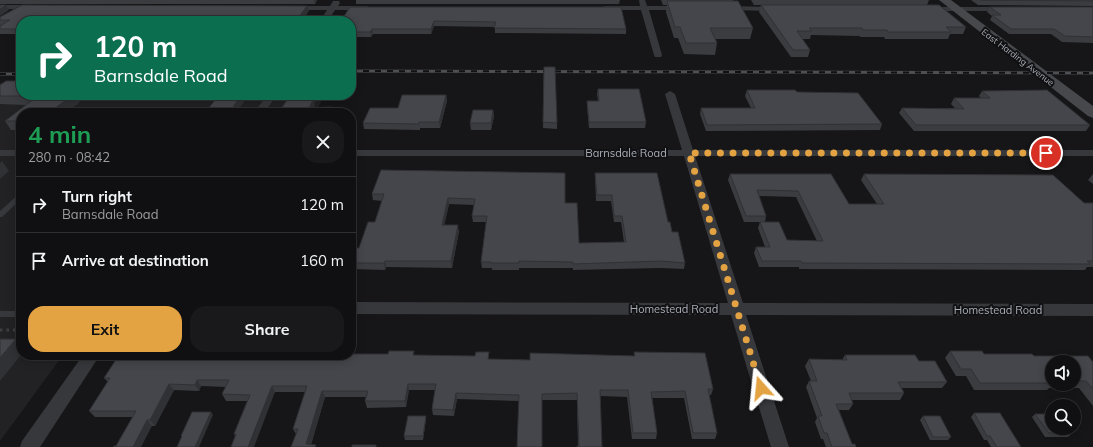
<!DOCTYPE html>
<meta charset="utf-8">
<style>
body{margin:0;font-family:Mulish,sans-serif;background:#19191b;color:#f1f3f6;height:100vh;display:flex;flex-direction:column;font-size:15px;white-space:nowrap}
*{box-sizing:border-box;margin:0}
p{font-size:13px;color:#9c9d9f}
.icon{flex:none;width:22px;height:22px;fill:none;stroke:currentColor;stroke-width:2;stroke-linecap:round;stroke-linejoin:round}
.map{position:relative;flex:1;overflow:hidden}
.side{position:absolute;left:16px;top:108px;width:340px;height:252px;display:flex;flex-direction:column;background:#101012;border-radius:16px;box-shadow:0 2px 10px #0003,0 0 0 1px #303032}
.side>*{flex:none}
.hud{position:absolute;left:16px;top:16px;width:340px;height:84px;border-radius:16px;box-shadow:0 2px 10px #0003,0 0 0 1px #303032;background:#0b6e4f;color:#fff;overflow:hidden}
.buttons{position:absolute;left:1045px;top:355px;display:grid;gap:8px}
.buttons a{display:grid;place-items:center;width:36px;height:36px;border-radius:50%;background:#101012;box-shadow:0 2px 10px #0003,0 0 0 1px #303032;font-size:20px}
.pin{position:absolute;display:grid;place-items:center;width:34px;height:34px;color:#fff;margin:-17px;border:2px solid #fff;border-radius:50%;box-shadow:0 1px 4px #0007}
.me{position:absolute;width:44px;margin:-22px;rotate:342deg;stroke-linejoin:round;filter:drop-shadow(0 0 3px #0008)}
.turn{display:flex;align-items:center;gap:14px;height:84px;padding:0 12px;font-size:18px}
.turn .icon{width:52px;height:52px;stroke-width:2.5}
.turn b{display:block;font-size:28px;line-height:34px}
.round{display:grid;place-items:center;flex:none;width:42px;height:42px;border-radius:16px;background:#19191b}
.headline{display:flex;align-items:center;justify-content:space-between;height:68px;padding:0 12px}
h1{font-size:24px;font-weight:700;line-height:30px;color:#1e9e55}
.primary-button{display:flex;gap:8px;margin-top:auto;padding:8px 12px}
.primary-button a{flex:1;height:46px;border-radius:16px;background:#e4a342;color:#111;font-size:16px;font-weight:700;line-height:46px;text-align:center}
.primary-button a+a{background:#19191b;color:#f1f3f6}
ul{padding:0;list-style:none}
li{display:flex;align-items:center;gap:12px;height:56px;padding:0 12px;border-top:1px solid #303032}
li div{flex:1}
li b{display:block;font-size:15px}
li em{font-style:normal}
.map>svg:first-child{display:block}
</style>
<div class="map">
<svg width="1093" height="447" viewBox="0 0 1093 447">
<rect width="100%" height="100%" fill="#161618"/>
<path fill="#222225" d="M0 83H21V95H325L315 113H21V355H63L0 441Z"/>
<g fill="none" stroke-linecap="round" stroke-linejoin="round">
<path stroke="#3d3f43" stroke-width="3" stroke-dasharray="2.5 4" stroke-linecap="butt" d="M0 330H21"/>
<path fill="#37383c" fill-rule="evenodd" d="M191 107 198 113H192L190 111 83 112 82 113H75L82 108Z
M21 193V199L2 217H0V211L19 194Z
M0 311H21V317H0Z"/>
<path fill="#37383c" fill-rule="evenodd" d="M639 0H645L647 6H683L687 8 683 10H649L662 55 661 57H655L654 55 641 10H605L601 8 605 6H640Z
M333 1H339L340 3 338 6H367L371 8 367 10H335L328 21H320L327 10H291L287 8 291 6H330Z
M0 5H35L39 7 35 9H0Z
M722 6 777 7 781 9 777 11 725 10H722Z
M922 7H1007L1011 9 1007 11H922Z
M670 91 675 94 693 150H1093V156H695L743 303 1093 304V316L746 315 789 447H771L731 315 351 314V302L728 303 684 156H351V150H682L665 94Z
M267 95H277L264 113H254Z
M0 150H21V156H0Z
M83 355H100L40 447H20L22 441Z"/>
<path fill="#46484c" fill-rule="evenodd" d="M939 0H951L1093 106V118L1088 116Z"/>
<defs>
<path id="rail" d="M351 71 1093 73
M0 74H21"/>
</defs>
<use href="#rail" stroke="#4d4f53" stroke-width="3"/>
<use href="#rail" stroke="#111113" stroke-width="2" stroke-dasharray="6" stroke-linecap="butt"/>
</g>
<path fill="#3b3c40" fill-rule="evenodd" d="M0 0H317L315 4H0Z
M356 0H620L619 4H356Z
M661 0H733V1L753 28 750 39H715L717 43 715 55 684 54 678 38H674L666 12 667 5H663Z
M751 0H929L927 5H754Z
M971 0H1093V6L978 5Z
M761 5 966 27 963 34H950L948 39H885L884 37H861L859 36 811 35 810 39H802L810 50 808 57H791L759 12Z
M350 7 626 29V34L495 33V27L434 26 431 34H373L371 37H351Z
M990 7H1093V43L1062 42 1051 34H1009L990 20 992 16 987 12Z
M309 11 21 21V34H0V26L1 25H0V17Z
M544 67 557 123V129L543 128Z
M0 85 21 95H88L66 113H21V130H11L5 121 26 105 0 104Z
M598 89 646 122 645 128H589L587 106V101H598L597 94Z
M747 90 797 92 882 124 880 130 706 131 700 114 701 108H751L745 96Z
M982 91 1090 125 1086 131H914L899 113 902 108H955L951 104 954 98H981L979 96Z
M219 95H248V96L237 111V113H210L208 109Z
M446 95 447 101 440 128H420V130L364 129 363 123 398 108Z
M493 110 494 116 491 130H471L470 123Z
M381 170 565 203 579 243 624 242 621 222H614L611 201H596L595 179V173L668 222 685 263 684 269 660 268 573 270V268H519V270H492V268H482L481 262 486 222H473L472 216 474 205 449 204 444 225 459 231 452 268 386 267 385 270 351 269V248H359L375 222 382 201 373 200 372 194Z
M730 174 849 204H877L861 180 864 174 1084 203H1093V267H1087L1085 270 799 269V267H759L754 253 756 247H765L758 228 760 222H744L728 180ZM759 196 796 197 817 241 787 240 765 222 766 216Z
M1093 174V184L1088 180Z
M950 351 984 354 1034 356 1093 362V406L1079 388H1049L1047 390H974L966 376H956L945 358ZM1052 362H1074V384H1052Z
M634 352 713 389 711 395H709L717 433 715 439H692L684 398H652L657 433 656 439H632L627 397 600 396 602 447 578 446 577 400H542L519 401 457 399 454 416 433 415 432 409 435 390H409L406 407 367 408 365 401 366 397H325L311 445 291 447 296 434 293 429 305 392H275L235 436 234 434 247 401H226L222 394 226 387 201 386 199 391 174 390 155 426H152L116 446 133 417H95L89 411 108 382 104 378 164 356 195 357 196 355H240L242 358 280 359 415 355 489 359 530 360 634 356Z
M845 355 919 361 947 382 942 388H902L904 393 900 400H852L853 404 849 410H839L852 444 856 447H826L823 439H821L815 422 817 418 806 387 809 381H811L805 366 809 359 842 360Z
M974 413 1021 447H991L987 440H984L971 417Z
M1035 414 1072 433 1068 437H1045L1032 417Z
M426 416V419L423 440H405L404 436Z
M923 416 951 437 948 440H930L920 420Z"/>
<path fill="#303134" d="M314 0H317L315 4Z
M6 5 9 10 0 16V9Z
M307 6 309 11 302 21H296Z
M434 21V26L431 34V29Z
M372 29 373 34 371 37 370 32Z
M72 95H88L66 113H49Z
M242 95H248V96L237 111V113H236L234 108V105Z
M314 95H320L314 104 315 106 311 113 309 108 311 100Z
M446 95 447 101 440 128 439 122Z
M331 107 333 113H329Z
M493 110 494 116 491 130V123Z
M2 161 9 171 0 179V163Z
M448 198 449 204 443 231 442 225Z
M458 225 459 231 452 268 451 261Z
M385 261 386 267 385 270 384 263Z
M16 339 21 344V355L0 381V358Z
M238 355H240L242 359 236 358Z
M197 380 201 386 199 391 195 385Z
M169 384 174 390 155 426 150 420Z
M408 384 409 390 406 407 405 401Z
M272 386 275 392 254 447H248Z
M322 391 325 397 310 447 306 444Z
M456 393 457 399 454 416 453 410Z
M211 412 213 415 199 447H195Z
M426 416V419L423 440V436Z
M147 420 152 426 141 447H133Z"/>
<path fill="#45464b" stroke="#303134" d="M980 0H1093V1Z
M667 1H738L753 28H710L717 43H686L680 27H675Z
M0 5H6L0 9Z
M22 5 307 6 296 21H21V29H0V26L10 20H0V17Z
M761 5H939L966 27H946L951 32H888L887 30H863L862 28H809L812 31H797L810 50H793Z
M350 7H621L626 29 494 28 496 22 434 21 431 29H372L370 32H351V21H341Z
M990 7H1093V37L1065 36 1054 29H1011L992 15H1001Z
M544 67H555L557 123 543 122Z
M6 81H21V95H72L49 113H21V121H5L38 96H0V85Z
M598 89H639L646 122H589L587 101H599Z
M747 90H795L797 92 858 93 882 124 707 125 701 108H755Z
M1047 90 1090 125H916L902 108 964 109 954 98H990L982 91Z
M219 95H242L234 105V108L208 109Z
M299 95H314L311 100H313L309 108 331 107 329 113H275L278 109H281L287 100H296Z
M402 95H446L439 122H419V124L363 123 370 108H398Z
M473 110H493L491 123H470Z
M381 170 565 173V203H577L579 243 626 242 622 216H614L612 195H597L595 173H657L668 222H670L672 232H678L685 263 661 261 573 264V262L519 261V263H491V262H481L487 216H472L475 199 448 198 442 225H458L451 261H385L384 263H351V248H359L368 222H375L384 194H372Z
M730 174H831L849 204H884L864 174 1053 175 1084 203H1093V261H1087L1090 264 802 263 801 261H762L756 247H770L760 222H779L787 240 823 241 798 191 757 190 766 216H746Z
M0 339H16L0 358Z
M389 351H414L413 355 475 356 476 352H489L488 359 530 360V353L635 356 634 352 705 353 713 389H708L717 433H693L685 391 651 392 657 433H633L628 390H600L602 447H577V446H579L577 393 542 394V447H517L519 395 456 393 453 410 432 409 436 384H408L405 401H365L368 391H322L306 444 316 445 315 447H291L298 429H293L307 386H272L248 447H231L236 434H234L250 395 222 394 229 380H197L195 385 169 384 150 420H147L133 447H113L114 446H116L136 411H89L110 378H104L119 355H160L159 356 195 357 196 355H238L236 358 280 359 281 355H351V354H388Z
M950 351H982L984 354H1032L1034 356H1088L1093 362V389L1086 381H1074V362H1052V383H980L971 369H961Z
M845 355H915L919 361H935L947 382H898L904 393H849L853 404H836L852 444H855L856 447H832L827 433H824L818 416H822L809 381H817L809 359 847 360Z
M192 412H211L195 447H177L182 436H181Z
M974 413H1000L1021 447H997L990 436H987Z
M1035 414H1052V428H1068L1072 433H1049Z
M408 416H426L423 436H404Z
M923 416H940L951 437H933Z
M352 445H376V447H352Z"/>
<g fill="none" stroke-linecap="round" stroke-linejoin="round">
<path stroke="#e4a342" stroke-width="7" stroke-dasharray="0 12.6" d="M761 388 689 153H1046"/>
</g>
<g text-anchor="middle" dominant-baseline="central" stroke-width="4" stroke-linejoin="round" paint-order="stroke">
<g font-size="9" fill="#a9aeb7" stroke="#111113">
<text transform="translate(1018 57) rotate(37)">East Harding Avenue</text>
</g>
<g font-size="11" fill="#a9aeb7" stroke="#111113">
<text x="626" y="153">Barnsdale Road</text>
<text x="674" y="309">Homestead Road</text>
<text x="998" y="310">Homestead Road</text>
</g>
</g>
</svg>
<div class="buttons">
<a><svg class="icon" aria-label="sound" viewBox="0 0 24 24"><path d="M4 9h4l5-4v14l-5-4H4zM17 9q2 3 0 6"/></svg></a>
<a><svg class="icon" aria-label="search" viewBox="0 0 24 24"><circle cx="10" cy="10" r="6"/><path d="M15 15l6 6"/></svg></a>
</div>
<div class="pin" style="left:1046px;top:153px;background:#d93025"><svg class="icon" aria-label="arrive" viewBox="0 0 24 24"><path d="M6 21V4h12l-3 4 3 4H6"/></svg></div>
<svg class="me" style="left:761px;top:388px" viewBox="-20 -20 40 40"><path d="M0-17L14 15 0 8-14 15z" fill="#e4a342" stroke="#fff" stroke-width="4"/></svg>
<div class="hud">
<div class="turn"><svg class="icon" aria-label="right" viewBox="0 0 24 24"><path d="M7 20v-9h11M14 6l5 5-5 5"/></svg><div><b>120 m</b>Barnsdale Road</div></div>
</div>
<section class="side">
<div class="headline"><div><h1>4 min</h1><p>280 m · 08:42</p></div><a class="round"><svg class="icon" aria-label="close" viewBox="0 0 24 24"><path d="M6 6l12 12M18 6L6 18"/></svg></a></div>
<ul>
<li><svg class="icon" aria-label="right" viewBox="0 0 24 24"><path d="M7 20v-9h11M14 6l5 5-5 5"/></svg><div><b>Turn right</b><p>Barnsdale Road</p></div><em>120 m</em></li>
<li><svg class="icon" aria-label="arrive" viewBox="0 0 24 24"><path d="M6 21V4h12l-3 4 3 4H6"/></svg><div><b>Arrive at destination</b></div><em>160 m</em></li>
</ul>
<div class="primary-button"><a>Exit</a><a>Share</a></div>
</section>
</div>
